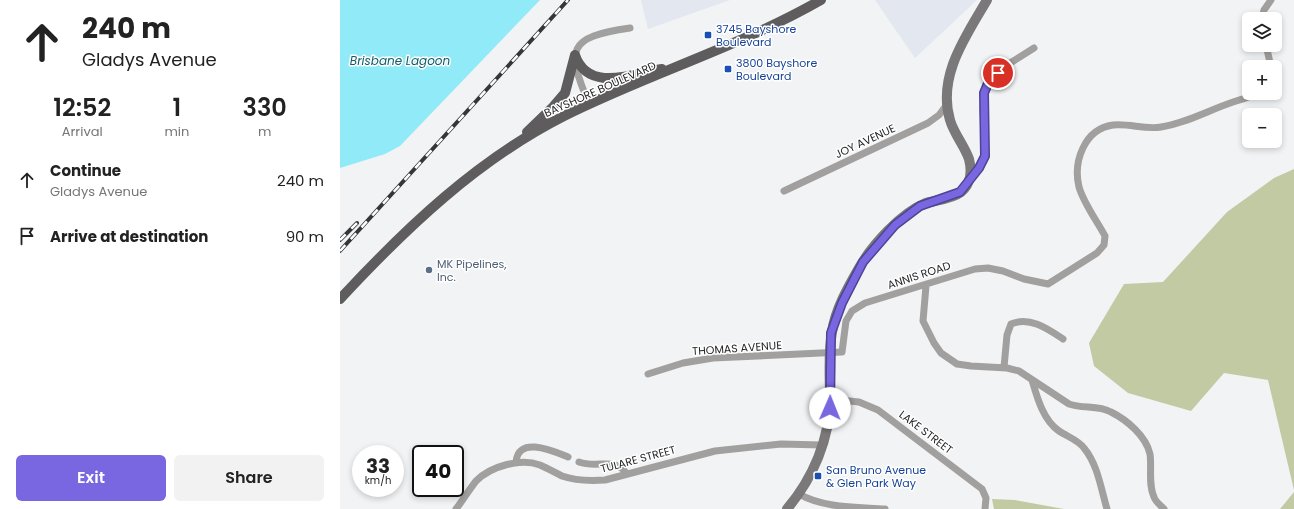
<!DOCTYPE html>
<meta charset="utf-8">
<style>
body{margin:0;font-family:Poppins,sans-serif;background:#f2f2f2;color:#222;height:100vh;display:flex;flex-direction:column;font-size:15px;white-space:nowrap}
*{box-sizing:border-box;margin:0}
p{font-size:13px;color:#767676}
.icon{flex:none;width:22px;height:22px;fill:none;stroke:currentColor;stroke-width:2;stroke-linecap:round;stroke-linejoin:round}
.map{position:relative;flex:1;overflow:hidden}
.details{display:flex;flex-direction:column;background:#fff;width:340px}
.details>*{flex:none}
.banner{background:#fff;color:#222;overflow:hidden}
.buttons{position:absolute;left:902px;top:12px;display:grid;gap:8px}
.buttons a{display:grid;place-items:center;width:40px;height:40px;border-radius:6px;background:#fff;box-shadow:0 2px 6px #0003;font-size:20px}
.speed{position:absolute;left:12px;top:445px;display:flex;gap:8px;font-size:20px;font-weight:700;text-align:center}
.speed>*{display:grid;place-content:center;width:52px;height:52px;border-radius:50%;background:#fff;box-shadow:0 2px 6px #0003;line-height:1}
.speed small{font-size:10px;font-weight:400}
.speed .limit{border:2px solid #111;border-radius:6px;background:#fff;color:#111}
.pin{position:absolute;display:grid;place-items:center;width:34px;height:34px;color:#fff;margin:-17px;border:2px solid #fff;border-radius:50%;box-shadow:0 1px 4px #0007}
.me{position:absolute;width:44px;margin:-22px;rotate:1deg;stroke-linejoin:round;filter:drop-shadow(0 0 3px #0008)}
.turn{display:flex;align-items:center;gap:14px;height:84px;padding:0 16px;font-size:18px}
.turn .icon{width:52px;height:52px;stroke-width:2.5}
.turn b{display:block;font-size:28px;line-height:34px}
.eta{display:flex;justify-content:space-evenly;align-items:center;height:68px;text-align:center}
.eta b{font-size:24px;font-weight:600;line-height:28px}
.button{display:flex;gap:8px;margin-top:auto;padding:8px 16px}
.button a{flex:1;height:46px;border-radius:6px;background:#7967e2;color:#fff;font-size:16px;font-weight:600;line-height:46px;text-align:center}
.button a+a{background:#f2f2f2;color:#222}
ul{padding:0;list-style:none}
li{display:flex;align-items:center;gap:12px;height:56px;padding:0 16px}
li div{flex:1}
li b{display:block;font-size:15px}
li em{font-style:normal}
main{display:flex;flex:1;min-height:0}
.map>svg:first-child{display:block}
</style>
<main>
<section class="details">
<div class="banner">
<div class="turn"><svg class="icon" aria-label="ahead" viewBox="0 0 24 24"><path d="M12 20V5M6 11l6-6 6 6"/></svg><div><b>240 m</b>Gladys Avenue</div></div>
</div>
<div class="eta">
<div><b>12:52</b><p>Arrival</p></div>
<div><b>1</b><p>min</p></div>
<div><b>330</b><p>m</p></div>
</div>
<ul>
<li><svg class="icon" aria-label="ahead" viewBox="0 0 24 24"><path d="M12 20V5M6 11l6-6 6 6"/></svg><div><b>Continue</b><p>Gladys Avenue</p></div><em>240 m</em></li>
<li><svg class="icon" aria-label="arrive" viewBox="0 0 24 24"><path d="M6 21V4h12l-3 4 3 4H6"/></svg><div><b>Arrive at destination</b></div><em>90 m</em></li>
</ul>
<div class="button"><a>Exit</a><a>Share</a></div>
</section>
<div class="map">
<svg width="954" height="509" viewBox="0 0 954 509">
<rect width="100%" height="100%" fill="#f1f3f5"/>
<path fill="#e2e7f0" d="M301 0H390L308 29Z
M535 0H637L575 58Z"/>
<path fill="#c2caa4" d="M954 169V490L928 380 884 373 851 411 788 393 754 366 749 343 784 284 823 282 887 212 934 178Z
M954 492V509H940Z
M652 499 675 500 724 509H654Z"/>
<path fill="#91eaf7" d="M0 0H200L60 146 45 154 0 168Z"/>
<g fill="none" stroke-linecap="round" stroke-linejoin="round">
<path stroke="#a1a09f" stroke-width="7" d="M922 19 924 10 931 0
M926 45 931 67
M249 104C226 49 227 37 290 28
M630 179 639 168 645 156 643 110 644 93 649 81 667 65 694 48
M444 191 588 123 599 115 608 103
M586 286 583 321 594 343 601 353 617 364 631 366 667 368 679 371 729 404C743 409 758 405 771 412 787 420 806 436 810 454 812 468 808 484 814 497 815 501 821 506 824 509
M664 367 667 335 671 324C690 316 708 329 723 339
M308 374 343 363 373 358 502 352 506 321 512 311 525 303 635 269 648 268 663 271 684 279 708 284 757 253 764 245 765 236C757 221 744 204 739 187 733 162 744 129 773 125 789 123 805 130 821 127 847 123 869 110 893 102 901 99 909 98 916 93
M692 380C697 397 703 420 719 431 728 437 738 440 744 448 758 465 761 489 767 509
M490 399 519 402 538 410 642 489 646 498 645 509
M239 462C258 469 275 456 287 474
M176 463C177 435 213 451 228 457
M459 494C483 508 517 507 545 509
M116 509C123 500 129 490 136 481 151 466 180 458 200 465 207 468 214 472 222 476 236 481 251 481 265 480L375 451 441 444 482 445"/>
<path stroke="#7a7878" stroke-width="10" d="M447 509C473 478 490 439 490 398 490 376 488 353 492 332 495 310 508 287 519 268 532 245 561 213 586 203 597 200 612 199 621 192 631 184 632 171 629 159 624 145 614 134 610 120 597 76 626 36 647 0"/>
<path stroke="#5e5c5c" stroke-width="10" d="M235 55C248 93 293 74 322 69
M187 132 213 107 225 93 235 55
M0 299C66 228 137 160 224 116 308 74 399 47 481 0"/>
<defs>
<path id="rail" d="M0 240 17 223
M0 251 228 0"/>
</defs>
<use href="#rail" stroke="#363637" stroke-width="4"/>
<use href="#rail" stroke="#fff" stroke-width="2.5" stroke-dasharray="8" stroke-linecap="butt"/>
</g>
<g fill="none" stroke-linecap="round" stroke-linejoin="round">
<defs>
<path id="route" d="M490 408 491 333 502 303 523 262 555 225 580 206 620 192 639 168 645 156 644 93 649 81 658 73"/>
</defs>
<use href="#route" stroke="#4f4393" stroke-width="10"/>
<use href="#route" stroke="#7967e2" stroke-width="7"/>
</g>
<g fill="#1a4fb4" stroke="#fff" stroke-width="1.5">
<rect x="364" y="31" width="8" height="8" rx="2"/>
<rect x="384" y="65" width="8" height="8" rx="2"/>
<rect x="474" y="472" width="8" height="8" rx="2"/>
</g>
<circle fill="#5c6f8a" stroke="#fff" stroke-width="1.5" cx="89" cy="270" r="4"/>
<g text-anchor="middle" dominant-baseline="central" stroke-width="3" stroke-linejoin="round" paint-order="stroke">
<g font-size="11" fill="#164399" stroke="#fff" text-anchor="start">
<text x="376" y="29">3745 Bayshore<tspan x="376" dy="13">Boulevard</tspan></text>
<text x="396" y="63">3800 Bayshore<tspan x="396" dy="13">Boulevard</tspan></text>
<text x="486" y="470">San Bruno Avenue<tspan x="486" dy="13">&amp; Glen Park Way</tspan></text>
</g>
<g font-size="11" fill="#1f1f20" stroke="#fff">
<text transform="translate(260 89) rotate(-24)">BAYSHORE BOULEVARD</text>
<text transform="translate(525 141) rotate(-25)">JOY AVENUE</text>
<text transform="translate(579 275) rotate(-18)">ANNIS ROAD</text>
<text transform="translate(397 348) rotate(-4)">THOMAS AVENUE</text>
<text transform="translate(586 432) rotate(37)">LAKE STREET</text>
<text transform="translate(298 459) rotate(-15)">TULARE STREET</text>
</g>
<g font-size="11" fill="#4e5e75" stroke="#fff" text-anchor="start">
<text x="97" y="264">MK Pipelines,<tspan x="97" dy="13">Inc.</tspan></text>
</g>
<g font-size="12" font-style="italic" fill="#105d66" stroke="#fff">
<text x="60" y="60">Brisbane Lagoon</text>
</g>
</g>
</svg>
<div class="buttons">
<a><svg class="icon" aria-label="layers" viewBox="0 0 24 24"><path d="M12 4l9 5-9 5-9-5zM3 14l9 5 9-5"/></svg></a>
<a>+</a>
<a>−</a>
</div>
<div class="speed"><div>33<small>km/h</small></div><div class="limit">40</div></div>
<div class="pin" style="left:658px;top:73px;background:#d93025"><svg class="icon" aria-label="arrive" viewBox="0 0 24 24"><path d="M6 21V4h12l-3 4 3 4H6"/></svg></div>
<svg class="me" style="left:490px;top:408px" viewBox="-20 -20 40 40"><circle r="19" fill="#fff"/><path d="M0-13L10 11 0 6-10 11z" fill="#7967e2"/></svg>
</div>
</main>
